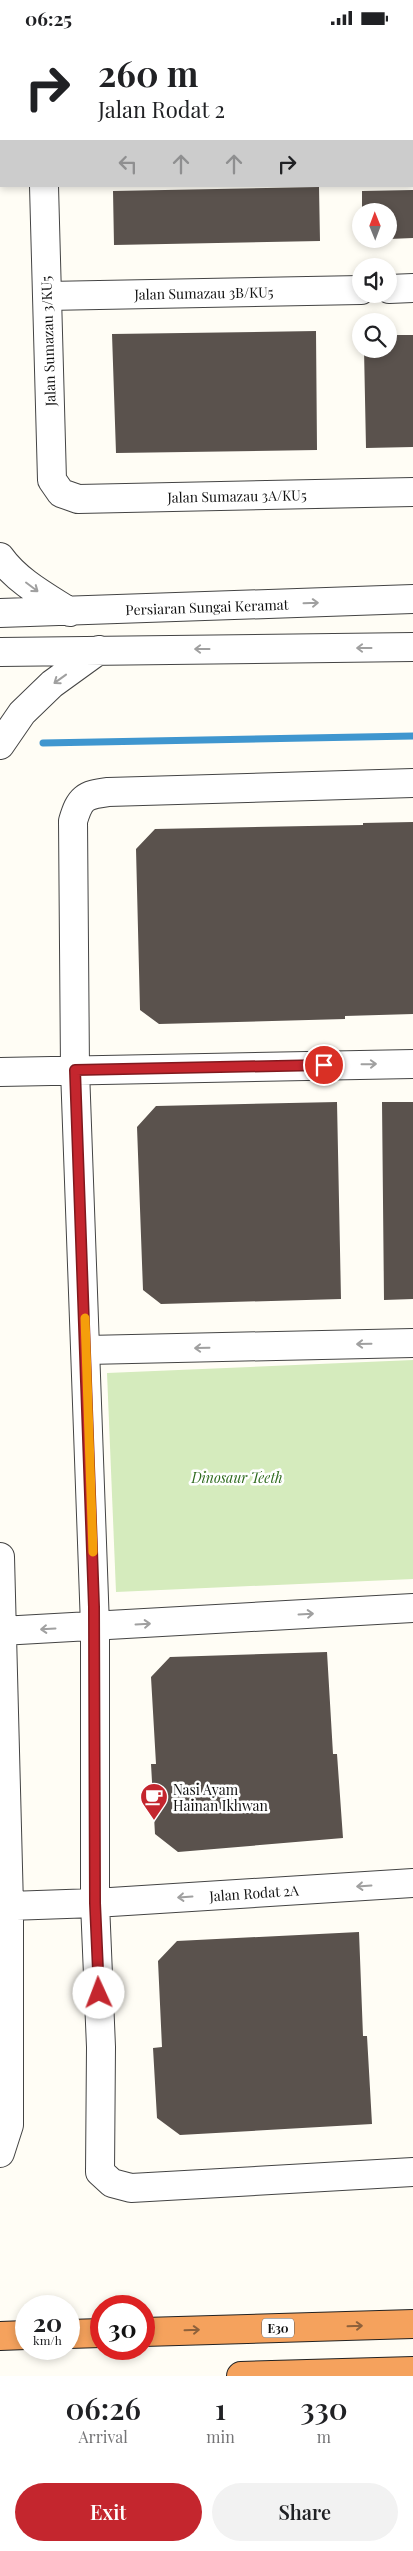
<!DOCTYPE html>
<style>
body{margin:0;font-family:"Playfair Display",serif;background:#f2f2f2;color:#202124;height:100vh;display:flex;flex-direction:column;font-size:19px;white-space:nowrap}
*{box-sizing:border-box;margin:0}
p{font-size:16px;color:#757577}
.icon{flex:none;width:28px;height:28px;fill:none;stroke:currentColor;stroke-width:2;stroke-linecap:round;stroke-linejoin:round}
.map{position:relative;height:2341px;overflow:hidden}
.sheet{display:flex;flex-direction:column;background:#fff;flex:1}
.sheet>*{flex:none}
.guide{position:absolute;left:0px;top:0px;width:414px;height:152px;box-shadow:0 2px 8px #0003;background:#fff;color:#202124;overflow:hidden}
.needle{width:32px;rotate:359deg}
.controls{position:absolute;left:352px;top:168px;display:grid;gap:10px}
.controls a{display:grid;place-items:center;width:45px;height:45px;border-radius:50%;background:#fff;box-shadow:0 2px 8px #0003;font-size:25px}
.speed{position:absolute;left:15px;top:2260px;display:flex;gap:10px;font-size:25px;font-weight:700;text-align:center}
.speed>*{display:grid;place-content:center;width:65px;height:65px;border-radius:50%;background:#fff;box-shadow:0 2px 8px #0003;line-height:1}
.speed small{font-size:12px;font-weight:400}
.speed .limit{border:8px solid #d22;background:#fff;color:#111}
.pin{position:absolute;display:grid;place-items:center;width:42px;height:42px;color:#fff;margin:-21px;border:2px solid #fff;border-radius:50%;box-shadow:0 1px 5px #0007}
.me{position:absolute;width:55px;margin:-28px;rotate:358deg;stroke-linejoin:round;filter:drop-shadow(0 0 4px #0008)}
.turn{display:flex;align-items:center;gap:18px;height:105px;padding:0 15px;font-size:22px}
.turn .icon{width:65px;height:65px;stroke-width:2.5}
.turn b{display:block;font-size:35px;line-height:42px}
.lanes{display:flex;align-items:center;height:48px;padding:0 15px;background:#0003;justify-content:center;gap:25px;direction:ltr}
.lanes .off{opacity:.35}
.eta{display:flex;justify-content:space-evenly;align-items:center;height:85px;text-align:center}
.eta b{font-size:30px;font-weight:600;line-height:35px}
.action{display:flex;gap:10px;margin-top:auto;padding:10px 15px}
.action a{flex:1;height:58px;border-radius:30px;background:#c4262e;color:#fff;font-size:20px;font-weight:600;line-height:58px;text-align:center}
.action a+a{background:#f2f2f2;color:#202124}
.status{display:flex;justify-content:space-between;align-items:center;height:35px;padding:0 25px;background:#fff;direction:ltr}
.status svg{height:14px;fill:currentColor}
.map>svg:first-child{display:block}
</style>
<div class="status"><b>06:25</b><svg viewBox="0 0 49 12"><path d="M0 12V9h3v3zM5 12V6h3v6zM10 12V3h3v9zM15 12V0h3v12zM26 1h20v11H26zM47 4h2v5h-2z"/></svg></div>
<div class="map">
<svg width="413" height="2341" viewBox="0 0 413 2341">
<rect width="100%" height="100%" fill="#fffdf5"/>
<path fill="#d5ebbd" d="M413 1325V1544L116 1557 107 1338Z"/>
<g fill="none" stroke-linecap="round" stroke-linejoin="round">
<path stroke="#3f96cf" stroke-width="7" d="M43 708 413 701"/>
</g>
<path fill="#5a524d" d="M319 152 320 206 114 210 113 156Z
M413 155V203L389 204V176H362V156Z
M316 296 317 415 116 418 112 299Z
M389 300H413V412L366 413 364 314H389Z
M413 787V979L345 981V984L159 989 140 975 136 814 155 794 363 790V788Z
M337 1067 341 1264 161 1269 143 1255 137 1092 156 1071Z
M382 1067H413V1264L384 1265Z
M327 1617 333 1719H337L343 1803 178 1817 155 1799 151 1729H156L151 1642 170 1622Z
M359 1897 363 2001H367L372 2089 180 2100 157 2083 153 2013 162 2012 158 1926 177 1906Z"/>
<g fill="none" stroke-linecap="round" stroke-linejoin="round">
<defs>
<path id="minor" d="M40 0V1
M387 0V1
M412 46H413
M0 51H1
M44 151 52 445 61 458 78 464 413 457
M389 254 413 253
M47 261 361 255
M0 522C17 546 45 561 70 577
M0 578 413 564
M0 617 413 612
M0 710 22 678 52 649 99 615
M413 748 108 757C84 760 80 763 73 786L75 1035 95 1591V1868L101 2012 100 2137 112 2148 131 2153 413 2137
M0 1037 413 1029
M87 1315 413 1308
M0 1522 9 1871V2090L0 2118
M1 1596 413 1573
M9 1871 95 1868 413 1848"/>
<path id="highway" d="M144 2297 413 2289
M69 2299 101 2298
M0 2301 26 2300
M241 2341 413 2336"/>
</defs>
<use href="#minor" stroke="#444" stroke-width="30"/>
<use href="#highway" stroke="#222" stroke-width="30"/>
<use href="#minor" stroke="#fff" stroke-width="28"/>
<use href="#highway" stroke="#f5a25d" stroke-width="28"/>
</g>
<defs><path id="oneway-shaft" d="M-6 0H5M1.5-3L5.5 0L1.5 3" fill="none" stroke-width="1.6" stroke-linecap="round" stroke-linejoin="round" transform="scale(1.25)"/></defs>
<g stroke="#a0a0a0">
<use href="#oneway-shaft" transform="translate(32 552) rotate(37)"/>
<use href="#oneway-shaft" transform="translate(311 568) rotate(-2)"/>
<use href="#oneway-shaft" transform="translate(364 613) rotate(180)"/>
<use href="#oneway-shaft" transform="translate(202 614) rotate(180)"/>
<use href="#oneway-shaft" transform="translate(60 644) rotate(144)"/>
<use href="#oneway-shaft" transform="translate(369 1029) rotate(-1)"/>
<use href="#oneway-shaft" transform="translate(364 1309) rotate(179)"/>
<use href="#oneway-shaft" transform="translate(202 1313) rotate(179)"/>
<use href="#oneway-shaft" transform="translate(306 1579) rotate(-3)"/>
<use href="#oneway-shaft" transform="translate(143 1589) rotate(-3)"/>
<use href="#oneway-shaft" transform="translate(48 1594) rotate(177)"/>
<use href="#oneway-shaft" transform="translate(364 1851) rotate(176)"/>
<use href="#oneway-shaft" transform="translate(185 1862) rotate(176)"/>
</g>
<g stroke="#8e613b">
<use href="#oneway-shaft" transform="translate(355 2291) rotate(-2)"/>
<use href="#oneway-shaft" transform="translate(192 2295) rotate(-2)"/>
</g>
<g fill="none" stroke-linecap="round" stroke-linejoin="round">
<defs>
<path id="route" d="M99 1958 95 1868 94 1572 75 1035 324 1030"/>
</defs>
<use href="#route" stroke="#7f191e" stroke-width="12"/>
<use href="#route" stroke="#c4262e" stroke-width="9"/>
<path stroke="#f59e0b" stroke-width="9" d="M85 1283 93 1517"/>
</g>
<defs>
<symbol id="cafe-pin" viewBox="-11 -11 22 30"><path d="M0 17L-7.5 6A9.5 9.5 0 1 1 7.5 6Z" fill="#c4262e" stroke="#fff"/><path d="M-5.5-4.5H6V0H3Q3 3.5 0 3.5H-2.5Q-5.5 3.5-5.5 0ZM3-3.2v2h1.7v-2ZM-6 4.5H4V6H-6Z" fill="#fff"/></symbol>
</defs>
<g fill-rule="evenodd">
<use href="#cafe-pin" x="138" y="1746" width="32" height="43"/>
</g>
<g text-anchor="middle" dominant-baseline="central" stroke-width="5" stroke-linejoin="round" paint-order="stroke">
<rect fill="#fff" stroke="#585858" stroke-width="1" x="262" y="2283.5" width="32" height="19" rx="4"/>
<g font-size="12" font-weight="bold" fill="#111">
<text x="278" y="2293">E30</text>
</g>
<g font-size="14" fill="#111" stroke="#fff">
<text transform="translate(204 258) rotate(-1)">Jalan Sumazau 3B/KU5</text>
<text transform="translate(48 306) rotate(-92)">Jalan Sumazau 3/KU5</text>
<text transform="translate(237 461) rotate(-1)">Jalan Sumazau 3A/KU5</text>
<text transform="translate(207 572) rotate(-2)">Persiaran Sungai Keramat</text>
<text transform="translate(254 1858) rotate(-4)">Jalan Rodat 2A</text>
</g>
<g font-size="14" font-style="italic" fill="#2f6b1f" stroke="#fff">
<text x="237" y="1442">Dinosaur Teeth</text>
</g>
<g font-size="14" fill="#111" stroke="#fff" text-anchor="start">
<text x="173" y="1754">Nasi Ayam<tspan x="173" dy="16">Hainan Ikhwan</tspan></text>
</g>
</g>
</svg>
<div class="controls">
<a><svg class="needle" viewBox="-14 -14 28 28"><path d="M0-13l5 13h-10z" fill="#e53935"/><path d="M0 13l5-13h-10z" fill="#757577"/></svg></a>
<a><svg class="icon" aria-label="sound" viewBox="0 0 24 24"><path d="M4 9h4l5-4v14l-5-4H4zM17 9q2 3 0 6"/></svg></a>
<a><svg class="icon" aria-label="search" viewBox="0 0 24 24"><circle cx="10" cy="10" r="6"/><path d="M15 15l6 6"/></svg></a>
</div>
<div class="speed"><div>20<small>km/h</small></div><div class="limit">30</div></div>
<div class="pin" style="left:324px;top:1030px;background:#d93025"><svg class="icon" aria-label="arrive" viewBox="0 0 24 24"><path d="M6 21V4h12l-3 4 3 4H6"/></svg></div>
<svg class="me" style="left:99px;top:1958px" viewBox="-20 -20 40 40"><circle r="19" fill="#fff"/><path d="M0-13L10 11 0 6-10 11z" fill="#c4262e"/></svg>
<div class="guide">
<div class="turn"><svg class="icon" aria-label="right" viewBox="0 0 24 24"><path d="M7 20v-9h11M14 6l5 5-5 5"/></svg><div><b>260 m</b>Jalan Rodat 2</div></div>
<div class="lanes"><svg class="icon off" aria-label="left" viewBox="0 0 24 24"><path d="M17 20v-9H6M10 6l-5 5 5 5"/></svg><svg class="icon off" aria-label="ahead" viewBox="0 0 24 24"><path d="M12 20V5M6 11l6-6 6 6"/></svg><svg class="icon off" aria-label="ahead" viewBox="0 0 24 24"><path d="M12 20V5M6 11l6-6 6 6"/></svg><svg class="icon" aria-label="right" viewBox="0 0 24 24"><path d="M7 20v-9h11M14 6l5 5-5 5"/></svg></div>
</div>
</div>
<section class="sheet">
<div class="eta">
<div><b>06:26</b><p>Arrival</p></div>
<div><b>1</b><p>min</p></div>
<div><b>330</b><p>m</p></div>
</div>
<div class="action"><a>Exit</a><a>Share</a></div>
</section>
